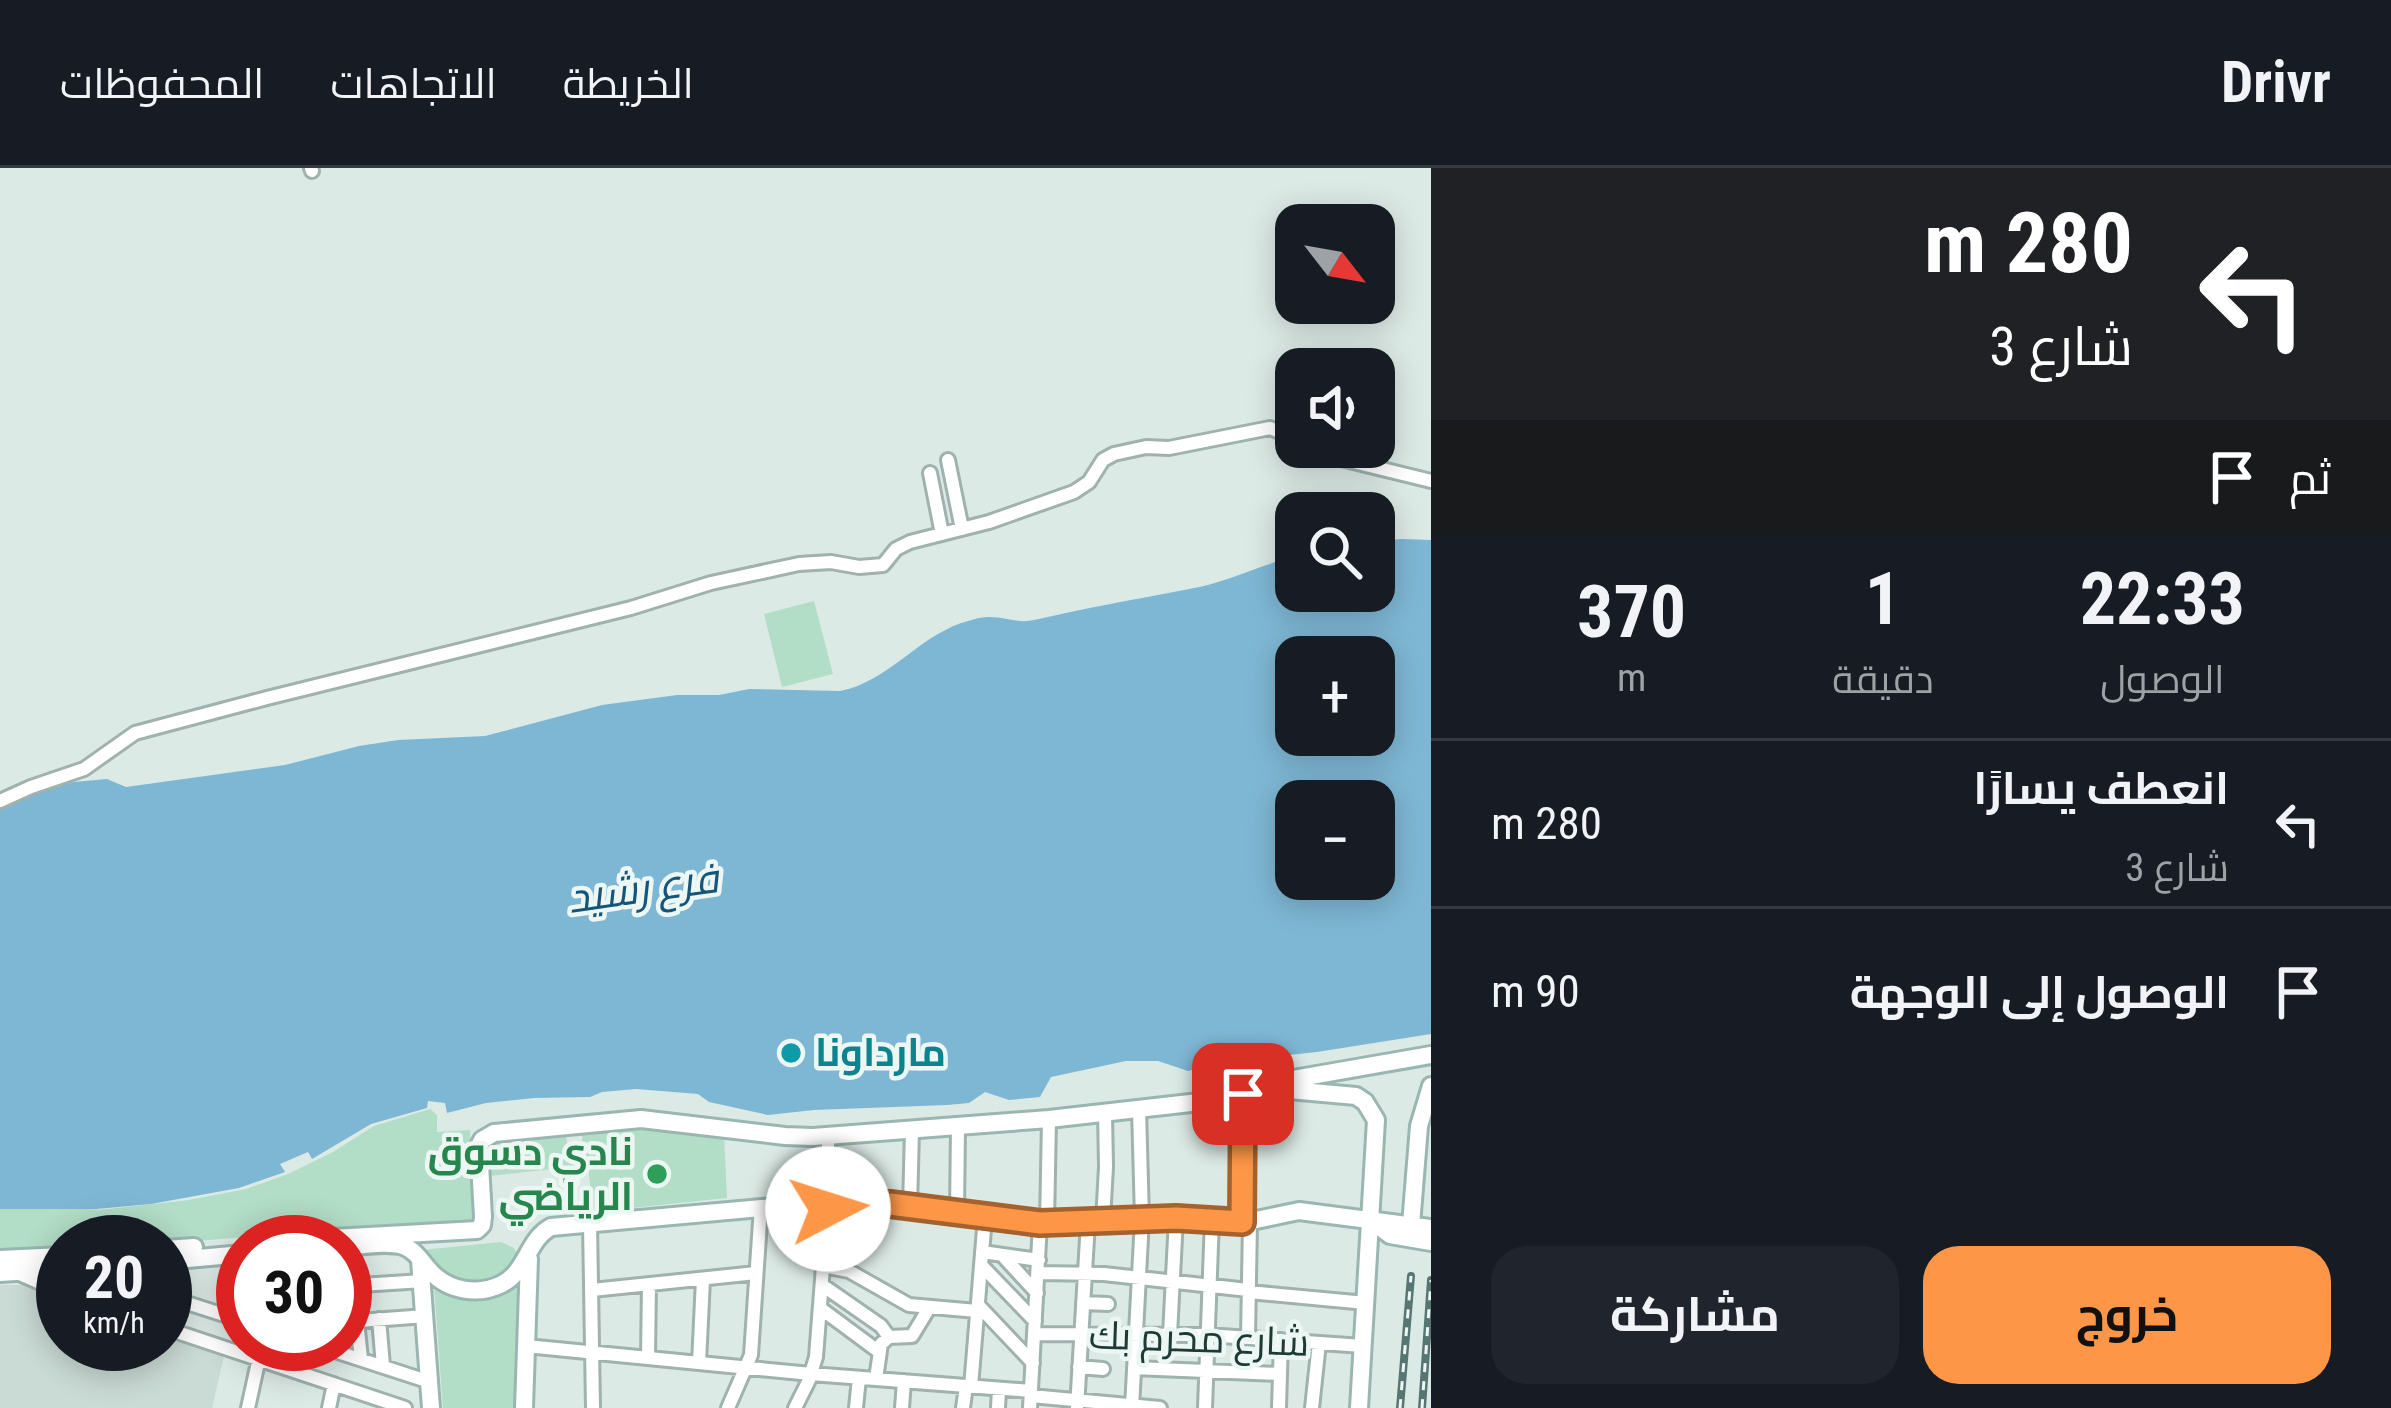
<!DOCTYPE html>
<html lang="ar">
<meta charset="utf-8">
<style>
body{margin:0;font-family:"Roboto Condensed",Cairo,sans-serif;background:#20242c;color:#f1f3f6;direction:rtl;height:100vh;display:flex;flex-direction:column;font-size:45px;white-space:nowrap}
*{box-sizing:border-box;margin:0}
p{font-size:39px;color:#9ea1a6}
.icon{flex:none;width:66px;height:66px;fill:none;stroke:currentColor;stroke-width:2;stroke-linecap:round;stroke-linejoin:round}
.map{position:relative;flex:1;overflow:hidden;direction:ltr}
.details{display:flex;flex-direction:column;background:#171b24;width:960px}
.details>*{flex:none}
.hud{background:#202124;color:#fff;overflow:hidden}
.needle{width:78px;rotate:121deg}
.buttons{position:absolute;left:1275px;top:36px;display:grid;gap:24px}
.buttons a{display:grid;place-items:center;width:120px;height:120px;border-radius:24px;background:#171b24;box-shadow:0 6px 30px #0003;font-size:60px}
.speed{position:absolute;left:36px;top:1047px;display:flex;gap:24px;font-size:60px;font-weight:700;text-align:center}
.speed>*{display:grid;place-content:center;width:156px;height:156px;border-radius:50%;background:#171b24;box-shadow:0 6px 30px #0003;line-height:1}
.speed small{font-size:30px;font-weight:400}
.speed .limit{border:18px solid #d22;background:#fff;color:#111}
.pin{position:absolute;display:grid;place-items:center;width:102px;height:102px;color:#fff;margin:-51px;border-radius:24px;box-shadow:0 6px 18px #0006}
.me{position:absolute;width:132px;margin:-66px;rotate:85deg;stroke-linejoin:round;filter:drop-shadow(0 0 9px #0008)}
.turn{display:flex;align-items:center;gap:42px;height:252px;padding:0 60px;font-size:54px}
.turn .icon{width:156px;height:156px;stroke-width:2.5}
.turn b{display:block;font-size:84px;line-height:102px}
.then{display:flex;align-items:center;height:114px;padding:0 60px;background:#0003;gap:24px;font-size:45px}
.eta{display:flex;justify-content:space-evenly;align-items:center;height:204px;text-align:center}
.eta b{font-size:72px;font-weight:700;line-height:84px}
.primary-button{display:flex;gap:24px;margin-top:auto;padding:24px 60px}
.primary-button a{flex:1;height:138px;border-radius:36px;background:#fd9647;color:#111;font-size:48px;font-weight:700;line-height:138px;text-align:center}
.primary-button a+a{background:#20242c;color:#f1f3f6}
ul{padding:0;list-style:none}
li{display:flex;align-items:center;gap:36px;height:168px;padding:0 60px;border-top:3px solid #363941}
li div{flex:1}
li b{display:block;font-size:45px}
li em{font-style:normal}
header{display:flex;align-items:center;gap:72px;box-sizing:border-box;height:168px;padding:0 60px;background:#171b24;border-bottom:3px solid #363941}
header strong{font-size:57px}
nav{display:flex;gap:66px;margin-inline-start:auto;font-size:42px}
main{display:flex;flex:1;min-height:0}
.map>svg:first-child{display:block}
</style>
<header>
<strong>Drivr</strong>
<nav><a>الخريطة</a><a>الاتجاهات</a><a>المحفوظات</a></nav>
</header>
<main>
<section class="details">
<div class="hud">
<div class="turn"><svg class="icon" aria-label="left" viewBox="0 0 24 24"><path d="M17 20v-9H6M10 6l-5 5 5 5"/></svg><div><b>280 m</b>شارع 3</div></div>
<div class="then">ثم<svg class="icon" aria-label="arrive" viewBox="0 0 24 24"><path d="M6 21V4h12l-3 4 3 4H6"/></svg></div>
</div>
<div class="eta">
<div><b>22:33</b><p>الوصول</p></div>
<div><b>1</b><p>دقيقة</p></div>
<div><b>370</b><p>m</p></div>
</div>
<ul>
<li><svg class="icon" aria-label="left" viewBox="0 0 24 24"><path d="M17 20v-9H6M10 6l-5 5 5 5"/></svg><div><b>انعطف يسارًا</b><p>شارع 3</p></div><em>280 m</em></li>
<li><svg class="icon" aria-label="arrive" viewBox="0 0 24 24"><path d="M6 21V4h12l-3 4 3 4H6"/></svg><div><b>الوصول إلى الوجهة</b></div><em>90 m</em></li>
</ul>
<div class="primary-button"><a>خروج</a><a>مشاركة</a></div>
</section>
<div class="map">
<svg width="1431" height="1240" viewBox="0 0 1431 1240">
<rect width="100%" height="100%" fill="#dceae6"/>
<path fill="#cadad5" d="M0 1117H22L63 1130V1176H165V1164L225 1184 212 1240H0Z"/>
<path fill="#b2ddc6" d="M814 433 833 506 782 519 764 446Z
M430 941 437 947V964L470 962 474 1057 254 1068 165 1076 63 1074V1082H0V1041L71 1039 99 1042 189 1032 246 1021 288 1006 333 984 374 958Z
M633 959 675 960 724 968 727 1030 593 1044 588 997 490 1008 488 982 494 971 566 965 568 985H583L582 965 585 963Z
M501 1074 514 1080 518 1088C490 1130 449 1120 422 1082Z
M519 1115 516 1240H443L434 1118C465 1132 491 1141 519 1115Z"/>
<path fill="#7eb7d4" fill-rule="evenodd" d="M1402 371 1431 372V866L1317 884 1225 894 1188 903 1158 893H1126L1051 909 1040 929 1009 932 985 924 969 935 947 937 814 942 768 947 709 934 698 926 636 921 602 924 590 929 534 930 486 935 447 945 445 935 428 933 427 940 371 956 312 991 308 984 280 996 285 1004 239 1020 151 1036 96 1041H0V632L74 614 107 611 126 619 285 597 359 578 398 572 485 568 602 537 677 527H719L749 521 840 523C887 514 916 471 961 455 969 453 979 449 988 449 1004 448 1018 456 1034 452 1086 440 1137 431 1189 421 1225 415 1260 397 1296 388V423H1374V373ZM1296 489H1374V567H1296ZM1296 633H1374V711H1296Z"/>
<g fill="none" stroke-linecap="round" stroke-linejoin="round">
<defs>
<path id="street" d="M311 0 312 3
M1311 279 1333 289 1431 313
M948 292 962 361
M930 305 942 366
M0 633 31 619 84 601 135 565 267 530 631 440 711 415 799 396 831 394 859 399 883 397 896 381 910 374 989 354 1074 324 1089 314 1103 292 1114 286 1146 279 1169 280 1270 260 1296 271
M910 1039 912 962
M957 1045 958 958
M1103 1053 1106 999 1105 945
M590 1055 593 1240
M1242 1055 1243 926
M1047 1056 1049 951
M982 1084 1039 1092
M1002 1087 1037 1125
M981 1097 1035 1153
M823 1098 849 1103 909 1137 977 1143
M15 1104 63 1125
M1038 1105 1104 1106 1248 1122
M822 1117 881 1158 889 1169
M345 1118 423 1113
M592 1122 756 1105
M1249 1124 1366 1135
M165 1128 243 1153
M1083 1135 1108 1136
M978 1137 1033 1195
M820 1140 878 1183
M379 1151 383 1198
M357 1153 361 1191
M345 1154 426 1148
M165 1160 405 1240
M1035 1166 1207 1167 1363 1178
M1170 1167 1176 1050
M1248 1170 1250 1054
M313 1176 430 1214
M526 1178 811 1206 1031 1223
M648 1190 649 1116
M699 1195 703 1111
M1079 1199 1103 1201
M1134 1200 1280 1206
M876 1211 881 1176 889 1169 912 1168 929 1140
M971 1219 985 1049
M1031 1228 1160 1240
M248 1240 262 1176
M329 1240 334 1216
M728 1240 751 1187 761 1039
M795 1240 809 1212 816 1189 828 1034V968
M856 1240 859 1210
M902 1240 904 1213
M963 1240 966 1218
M998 1240 999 1221
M1030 1240 1040 1055
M1077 1240 1088 1054
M1132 1240 1142 1051 1139 941
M1205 1240 1212 1051
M1279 1240 1281 1172
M1312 1240 1319 1175"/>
<path id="secondary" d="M1278 921 1356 928 1365 934 1376 952 1359 1240
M1372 1053 1390 1067 1431 1074
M1411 1057 1419 958 1431 918
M260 1074 477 1062 482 1057 483 1049 479 978 482 972 494 965 641 951 785 968 813 969 1049 951 1217 932 1282 913 1431 887
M345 1079C362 1078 386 1073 403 1078 416 1082 422 1095 431 1104 449 1123 478 1128 502 1116 527 1103 527 1072 551 1059L828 1034 889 1037 1040 1055 1176 1050 1242 1055 1299 1043 1431 1060
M165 1081 194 1079
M0 1091 63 1088
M420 1092 431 1240
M165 1093 243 1086
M0 1105 63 1101
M524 1240 529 1091"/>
</defs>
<use href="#street" stroke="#9fb2ae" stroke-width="18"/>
<use href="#secondary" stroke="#9ab6b1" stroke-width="22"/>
<use href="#street" stroke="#fff" stroke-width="12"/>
<use href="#secondary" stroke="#fff" stroke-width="16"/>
<defs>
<path id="rail" d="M1400 1240 1411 1108
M1422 1240 1431 1112"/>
</defs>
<use href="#rail" stroke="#577673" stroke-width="8"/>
<use href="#rail" stroke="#ecf6f3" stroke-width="3" stroke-dasharray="9" stroke-linecap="butt"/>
</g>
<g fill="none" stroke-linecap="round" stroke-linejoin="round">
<defs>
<path id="route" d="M828 1041V1034L890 1036 1040 1055 1176 1050 1242 1054 1243 926"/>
</defs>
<use href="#route" stroke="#a4622e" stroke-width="30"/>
<use href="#route" stroke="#fd9647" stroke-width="21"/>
</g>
<circle fill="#0f9aa8" stroke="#ecf6f3" stroke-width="4.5" cx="791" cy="885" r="12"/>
<circle fill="#2e9e5b" stroke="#ecf6f3" stroke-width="4.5" cx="657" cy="1006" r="12"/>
<g text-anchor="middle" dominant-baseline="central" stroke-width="9" stroke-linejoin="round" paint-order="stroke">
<g font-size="39" font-weight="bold" fill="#0d838f" stroke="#ecf6f3" text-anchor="start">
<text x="815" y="885">مارداونا</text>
</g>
<g font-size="39" font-weight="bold" fill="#27864d" stroke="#ecf6f3" text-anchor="end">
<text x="633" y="984">نادي دسوق<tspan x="633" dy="45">الرياضي</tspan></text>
</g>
<g font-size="39" fill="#1d3a37" stroke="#ecf6f3">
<text transform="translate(1199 1171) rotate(2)">شارع محرم بك</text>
</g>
<g font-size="42" font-style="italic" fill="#145579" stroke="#ecf6f3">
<text transform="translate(643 720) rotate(-8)">فرع رشيد</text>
</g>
</g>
</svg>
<div class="buttons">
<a><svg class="needle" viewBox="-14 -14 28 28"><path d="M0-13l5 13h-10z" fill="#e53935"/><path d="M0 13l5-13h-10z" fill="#9ea1a6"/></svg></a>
<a><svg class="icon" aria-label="sound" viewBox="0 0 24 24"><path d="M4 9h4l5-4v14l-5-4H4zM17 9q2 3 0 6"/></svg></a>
<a><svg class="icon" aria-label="search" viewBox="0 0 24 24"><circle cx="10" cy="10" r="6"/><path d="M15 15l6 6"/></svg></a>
<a>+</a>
<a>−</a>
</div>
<div class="speed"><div>20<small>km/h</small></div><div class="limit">30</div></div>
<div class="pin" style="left:1243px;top:926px;background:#d93025"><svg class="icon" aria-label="arrive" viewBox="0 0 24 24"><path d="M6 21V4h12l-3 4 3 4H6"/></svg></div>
<svg class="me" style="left:828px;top:1041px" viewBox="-20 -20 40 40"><circle r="19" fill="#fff"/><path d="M0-13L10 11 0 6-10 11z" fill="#fd9647"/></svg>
</div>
</main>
